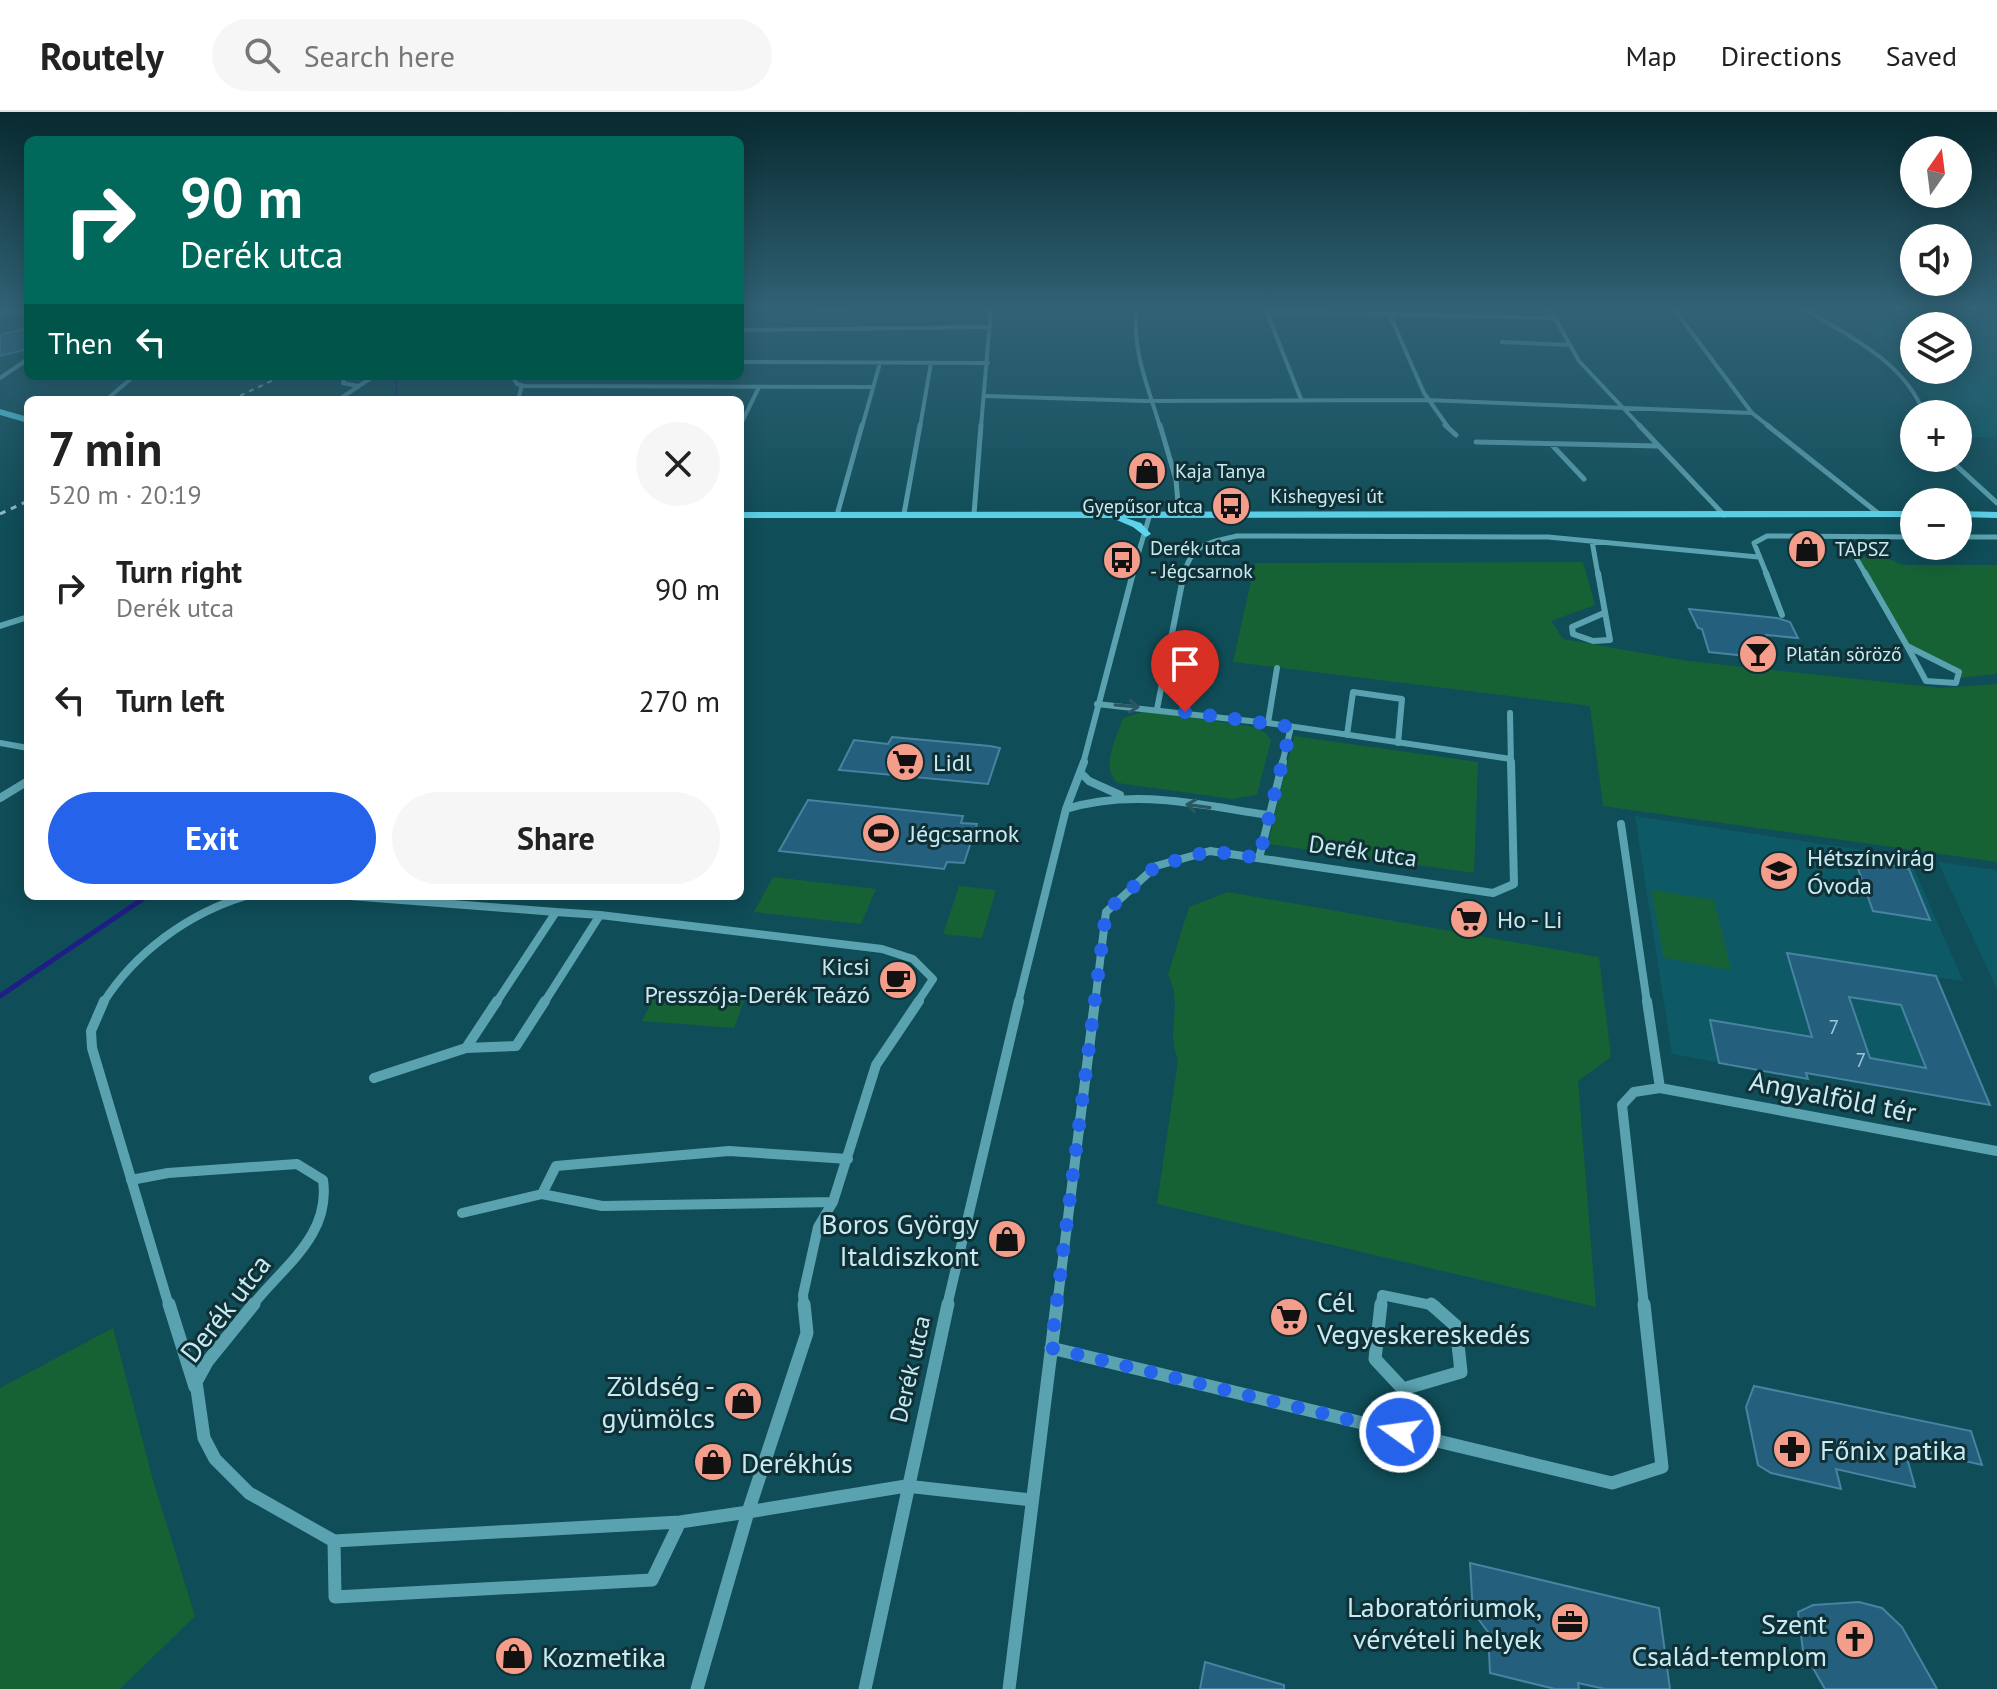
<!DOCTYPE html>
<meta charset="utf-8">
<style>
body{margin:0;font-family:"PT Sans",sans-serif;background:#f6f6f6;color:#222;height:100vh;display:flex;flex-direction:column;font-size:30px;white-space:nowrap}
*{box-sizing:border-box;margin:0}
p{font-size:26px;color:#767676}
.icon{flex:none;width:44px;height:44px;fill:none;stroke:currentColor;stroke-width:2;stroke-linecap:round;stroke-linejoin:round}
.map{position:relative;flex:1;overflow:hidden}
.panel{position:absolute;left:24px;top:284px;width:720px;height:504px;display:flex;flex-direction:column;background:#fff;border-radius:12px;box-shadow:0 4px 20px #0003}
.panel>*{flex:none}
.banner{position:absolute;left:24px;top:24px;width:720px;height:244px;border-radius:12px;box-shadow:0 4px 20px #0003;background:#00695c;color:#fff;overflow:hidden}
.needle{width:52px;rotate:14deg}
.controls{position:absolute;left:1900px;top:24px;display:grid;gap:16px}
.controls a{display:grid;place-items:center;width:72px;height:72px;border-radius:50%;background:#fff;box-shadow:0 4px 20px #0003;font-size:40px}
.pin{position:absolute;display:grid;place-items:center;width:68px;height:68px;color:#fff;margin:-82px -34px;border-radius:50% 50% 50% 0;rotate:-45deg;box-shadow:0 0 8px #0007}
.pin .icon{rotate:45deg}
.me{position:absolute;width:88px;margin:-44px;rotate:284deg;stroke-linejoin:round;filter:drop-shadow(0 0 6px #0008)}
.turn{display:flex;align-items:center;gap:28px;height:168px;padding:0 24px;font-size:36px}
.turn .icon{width:104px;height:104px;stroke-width:2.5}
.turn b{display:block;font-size:56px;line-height:68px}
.then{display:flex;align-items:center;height:76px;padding:0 24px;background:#0003;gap:16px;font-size:30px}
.round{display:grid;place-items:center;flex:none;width:84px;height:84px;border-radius:42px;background:#f6f6f6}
.head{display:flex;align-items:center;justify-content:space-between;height:136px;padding:0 24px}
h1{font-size:48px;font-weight:800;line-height:60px}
.action{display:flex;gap:16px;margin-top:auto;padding:16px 24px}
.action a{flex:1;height:92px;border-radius:48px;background:#2563eb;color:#fff;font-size:32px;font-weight:800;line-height:92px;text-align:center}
.action a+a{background:#f6f6f6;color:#222}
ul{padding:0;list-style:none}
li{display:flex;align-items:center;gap:24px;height:112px;padding:0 24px}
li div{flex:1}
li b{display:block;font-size:30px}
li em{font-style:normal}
header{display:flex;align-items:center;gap:48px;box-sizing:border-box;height:112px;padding:0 40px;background:#fff;border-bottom:2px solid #e0e0e0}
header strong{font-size:38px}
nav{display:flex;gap:44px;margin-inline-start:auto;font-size:28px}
.search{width:560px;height:72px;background:#f6f6f6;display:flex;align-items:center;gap:20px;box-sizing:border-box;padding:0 28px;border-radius:44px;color:#767676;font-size:30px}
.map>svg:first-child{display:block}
</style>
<header>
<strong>Routely</strong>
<div class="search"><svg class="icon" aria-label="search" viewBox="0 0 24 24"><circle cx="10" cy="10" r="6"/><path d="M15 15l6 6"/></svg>Search here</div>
<nav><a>Map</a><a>Directions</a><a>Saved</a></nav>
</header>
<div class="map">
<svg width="1997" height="1577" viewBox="0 0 1997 1577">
<rect width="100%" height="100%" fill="#0f4d58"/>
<path fill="#0d5a66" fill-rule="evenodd" d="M1854 197H1997V325H1958V302H1933L1932 289 1895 252ZM1914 214H1958V258H1914Z
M1635 704 1909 745 1963 869 1936 865 1990 993 1823 964 1802 948 1808 967 1672 942Z
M1938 750 1997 758V875H1996Z"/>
<path fill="#166235" d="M1855 444 1890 447 1903 453H1997V562L1958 566 1959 561 1906 534Z
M1583 450 1595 493 1551 509 1563 527 1688 549 1941 576 1997 572V750L1603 694 1590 594 1233 550 1255 451Z
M1146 599 1255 615 1266 621 1271 628 1257 683 1232 687 1118 671C1099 656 1117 625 1123 606Z
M1294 624 1478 650 1474 761 1268 732Z
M773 765 876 777 861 812 754 800Z
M959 774 996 778 982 826 943 822Z
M1651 778 1714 788 1731 858 1664 846Z
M1228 780 1599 845 1611 945 1578 969 1596 1195 1157 1092 1178 948C1165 913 1184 897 1168 862L1189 795Z
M655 882 744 889 734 916 642 909Z
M113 1216 153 1368 195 1504 120 1577H0V1276Z"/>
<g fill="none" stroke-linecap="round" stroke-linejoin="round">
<path stroke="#1f1e86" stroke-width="2" d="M397 264 396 284 425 288"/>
<path stroke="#1f1e86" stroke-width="5" d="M0 884 147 784"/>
</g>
<path fill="#24607d" stroke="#4883a1" stroke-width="2" fill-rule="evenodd" d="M28 216V237L0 244V223Z
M1689 497 1777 506 1790 510 1798 526 1766 523 1776 547 1709 540 1702 517 1698 516Z
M892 625 990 634 1000 636 988 672 839 658 854 628 888 632Z
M808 688 963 704 961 711 977 712 964 751 947 750 944 757 779 739Z
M1854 745 1909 757 1930 808 1873 799Z
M1787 841 1936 864 1990 993 1806 961 1808 967 1719 951 1710 908 1812 925ZM1849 885 1901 893 1926 956 1870 946Z
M1754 1274 1971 1319 1982 1353 1904 1335 1915 1375 1836 1357 1841 1377 1771 1361 1758 1353 1746 1295Z
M1470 1451 1659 1496 1670 1577H1605L1578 1571 1579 1577H1555L1490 1561 1488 1520 1473 1500Z
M1859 1490 1882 1496 1902 1515 1937 1577H1825L1803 1539 1798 1500 1813 1493Z
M1205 1550 1284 1573V1577H1200Z"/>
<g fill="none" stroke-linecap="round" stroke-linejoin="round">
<path stroke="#5ba2b1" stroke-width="4" d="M819 197H848
M1137 197C1131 237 1149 277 1160 315
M1550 197 1579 249 1641 315
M1674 197 1752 301 1770 315
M1804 197C1848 223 1906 251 1924 302
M1266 198 1301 287
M1266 200 1556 206
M0 201 28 200
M1389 201 1424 281 1448 315
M740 218 990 215
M1502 230 1570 233
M740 250 988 251
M345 264 343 271 358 274
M512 264 517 272 524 274 873 275
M0 266 28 247
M986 284 1145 289 1426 288 1752 301
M106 288 134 264
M338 288 374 264
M518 288 522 273
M740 314 759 275
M862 315 880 251
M920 315 931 251
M981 315 991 197"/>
<path stroke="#5ba2b1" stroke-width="5" d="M1160 313 1176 368 1179 402
M1445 313 1456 323
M1639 313 1724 403
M1767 313 1879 402
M1476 330 1658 334
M1551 332 1584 367
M1948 346 1997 391
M904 402 920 313
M974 402 981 313
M837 403 862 313
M1844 425 1866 463
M1958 425H1997
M1592 429 1598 463
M1132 463 1150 402
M1184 463C1190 433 1209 430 1237 424L1548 425 1758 445
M1767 463 1754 431 1767 424 1914 425"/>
<path stroke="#5ba2b1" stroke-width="6" d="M1598 461 1610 528 1593 529 1573 522 1572 515 1604 501
M1766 461 1782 503
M1865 461 1907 534
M0 514 28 505
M1907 534 1959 560 1956 571 1926 569Z
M1097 592 1268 611 1511 647
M1157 597 1184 461
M1510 601 1511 652
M1268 611 1277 556
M1347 623 1353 580 1402 587 1398 631
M0 631 28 636
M1083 652 1133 461
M1282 652 1291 615"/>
<path stroke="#5ba2b1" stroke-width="8" d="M1081 661 1089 669 1120 683
M0 686 28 669
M1066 697C1134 676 1200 693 1268 703
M1621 712 1647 891
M1259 746 1283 650
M350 784 556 800 496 891
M556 800 600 803
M103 891C135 840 189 801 246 784
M544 891 600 803 882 837 913 847 933 867 917 891
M1018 891 1066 697 1084 650
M1095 891 1106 800 1156 754 1210 739 1493 781 1514 772 1511 650"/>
<path stroke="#5ba2b1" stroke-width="10" d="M104 889 91 919 92 936 169 1194
M1647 889 1660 976
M466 936 516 934 545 889
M374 966 466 936 497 889
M131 1068 168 1061 297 1052 323 1068C331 1124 283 1154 252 1194
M833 1090 602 1094 542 1082 556 1054 729 1039 848 1047
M462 1101 542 1082
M804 1194 803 1183 818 1115 833 1090 876 953 919 889
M947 1194 1019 889
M1057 1194 1095 889
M1381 1194 1382 1183 1436 1194
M1644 1194 1622 993 1634 980 1660 976 1997 1039"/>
<path stroke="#5ba2b1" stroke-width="13" d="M169 1192 195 1275
M254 1192 207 1250 196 1270 204 1326 215 1347 249 1381 334 1429 680 1410 748 1400 807 1221 804 1192
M1381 1192 1375 1247 1403 1277
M1051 1236 1612 1371 1662 1355 1644 1192
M1403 1277 1461 1260 1456 1214 1431 1192
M1400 1320 1403 1277
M334 1429 335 1485 652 1468 680 1410
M697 1577 748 1400 906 1374 1031 1388
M865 1577 948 1192
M1009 1577 1057 1192"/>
<path fill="#5dd6ee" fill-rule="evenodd" d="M0 297 28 305V311L0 303Z
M1914 399V405L1126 406 1141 411 1151 422 1146 425 1133 415 1112 406H740V400Z
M1958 399 1997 400V406L1958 405Z"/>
<path stroke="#95c0c9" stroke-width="2" stroke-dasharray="5 5" stroke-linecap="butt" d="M231 288 282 264"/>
<path stroke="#95c0c9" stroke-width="3" stroke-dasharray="6 6" stroke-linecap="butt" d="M0 402 28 389"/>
</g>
<defs><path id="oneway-shaft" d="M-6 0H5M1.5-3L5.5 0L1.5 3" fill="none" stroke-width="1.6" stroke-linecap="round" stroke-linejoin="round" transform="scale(2)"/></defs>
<g stroke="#2a5861">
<use href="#oneway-shaft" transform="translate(1127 594) rotate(5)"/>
<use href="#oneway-shaft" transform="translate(1198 694) rotate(-172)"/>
</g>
<linearGradient id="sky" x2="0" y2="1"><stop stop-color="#082a30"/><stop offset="0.47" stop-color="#316275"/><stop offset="1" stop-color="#316275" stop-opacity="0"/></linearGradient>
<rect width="1997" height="418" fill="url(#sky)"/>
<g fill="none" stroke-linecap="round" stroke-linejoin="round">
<path stroke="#2563eb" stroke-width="14" stroke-dasharray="0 25.2" d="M1185 600 1291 615 1259 746 1210 739 1156 754 1106 800 1051 1236 1400 1320"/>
</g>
<defs>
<symbol id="shop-disc" viewBox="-11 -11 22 22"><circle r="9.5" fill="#f49d8b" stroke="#103036"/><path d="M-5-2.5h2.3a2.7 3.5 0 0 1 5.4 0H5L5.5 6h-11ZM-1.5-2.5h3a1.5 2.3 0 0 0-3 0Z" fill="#111"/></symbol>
<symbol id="bus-disc" viewBox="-11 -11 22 22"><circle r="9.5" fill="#f49d8b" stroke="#103036"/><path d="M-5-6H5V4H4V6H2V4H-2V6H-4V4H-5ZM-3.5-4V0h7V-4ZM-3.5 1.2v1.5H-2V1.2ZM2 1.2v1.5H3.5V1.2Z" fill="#111"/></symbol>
<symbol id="bar-disc" viewBox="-11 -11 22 22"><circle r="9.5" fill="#f49d8b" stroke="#103036"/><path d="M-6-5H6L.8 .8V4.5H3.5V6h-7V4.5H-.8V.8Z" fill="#111"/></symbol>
<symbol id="supermarket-disc" viewBox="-11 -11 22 22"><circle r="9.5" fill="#f49d8b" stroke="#103036"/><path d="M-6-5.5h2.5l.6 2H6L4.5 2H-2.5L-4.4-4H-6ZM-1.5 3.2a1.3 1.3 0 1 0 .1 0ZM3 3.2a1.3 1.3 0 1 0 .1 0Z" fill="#111"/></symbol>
<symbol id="stadium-disc" viewBox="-11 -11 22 22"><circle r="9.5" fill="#f49d8b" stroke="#103036"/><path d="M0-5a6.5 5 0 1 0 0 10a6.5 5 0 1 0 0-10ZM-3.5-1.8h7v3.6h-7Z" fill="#111"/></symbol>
<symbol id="school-disc" viewBox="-11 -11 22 22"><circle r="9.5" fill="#f49d8b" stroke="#103036"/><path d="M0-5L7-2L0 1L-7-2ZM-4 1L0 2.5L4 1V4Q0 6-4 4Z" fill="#111"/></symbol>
<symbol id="cafe-disc" viewBox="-11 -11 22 22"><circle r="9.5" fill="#f49d8b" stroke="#103036"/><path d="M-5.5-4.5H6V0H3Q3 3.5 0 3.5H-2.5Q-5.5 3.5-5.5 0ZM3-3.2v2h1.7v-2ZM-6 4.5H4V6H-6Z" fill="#111"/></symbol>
<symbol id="pharmacy-disc" viewBox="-11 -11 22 22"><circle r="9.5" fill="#f49d8b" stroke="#103036"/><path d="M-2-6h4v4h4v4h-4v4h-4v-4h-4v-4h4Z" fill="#111"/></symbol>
<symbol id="office-disc" viewBox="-11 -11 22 22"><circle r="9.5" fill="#f49d8b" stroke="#103036"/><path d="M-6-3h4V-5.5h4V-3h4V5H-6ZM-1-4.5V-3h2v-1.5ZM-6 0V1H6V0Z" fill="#111"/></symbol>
<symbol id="church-disc" viewBox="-11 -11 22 22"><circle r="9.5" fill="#f49d8b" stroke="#103036"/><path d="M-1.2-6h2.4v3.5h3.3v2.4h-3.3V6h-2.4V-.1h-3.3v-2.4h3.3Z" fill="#111"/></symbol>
</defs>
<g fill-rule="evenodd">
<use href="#shop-disc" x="1125" y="337" width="44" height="44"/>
<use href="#bus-disc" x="1209" y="372" width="44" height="44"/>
<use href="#shop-disc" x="1785" y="415" width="44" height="44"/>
<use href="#bus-disc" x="1100" y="426" width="44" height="44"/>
<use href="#bar-disc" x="1736" y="520" width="44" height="44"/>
<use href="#supermarket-disc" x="883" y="628" width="44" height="44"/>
<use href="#stadium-disc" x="859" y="699" width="44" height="44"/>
<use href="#school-disc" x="1757" y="737" width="44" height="44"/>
<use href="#supermarket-disc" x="1447" y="785" width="44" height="44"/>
<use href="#cafe-disc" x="876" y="846" width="44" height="44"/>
<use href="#shop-disc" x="985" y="1105" width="44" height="44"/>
<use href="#supermarket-disc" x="1267" y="1183" width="44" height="44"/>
<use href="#shop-disc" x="721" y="1267" width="44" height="44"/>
<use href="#pharmacy-disc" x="1770" y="1315" width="44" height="44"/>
<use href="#shop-disc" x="691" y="1328" width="44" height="44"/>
<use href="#office-disc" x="1548" y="1488" width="44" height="44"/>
<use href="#church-disc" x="1833" y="1505" width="44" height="44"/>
<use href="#shop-disc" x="492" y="1522" width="44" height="44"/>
</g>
<g text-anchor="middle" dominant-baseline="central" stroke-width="6" stroke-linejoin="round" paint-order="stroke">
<g font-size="20" fill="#c7ebf3" stroke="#103036" text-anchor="start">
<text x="1175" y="359">Kaja Tanya</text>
<text x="1203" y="394" text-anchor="end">Gyepűsor utca</text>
<text x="1150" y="436">Derék utca<tspan x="1150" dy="23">- Jégcsarnok</tspan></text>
<text x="1835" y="437">TAPSZ</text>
<text x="1786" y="542">Platán söröző</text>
</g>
<g font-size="20" fill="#c7ebf3" stroke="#103036">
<text x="1327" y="384">Kishegyesi út</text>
</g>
<g font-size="20" fill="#9ec8d6">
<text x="1834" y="915">7</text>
<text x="1861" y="948">7</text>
</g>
<g font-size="24" fill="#c7ebf3" stroke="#103036" text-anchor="start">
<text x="933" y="650">Lidl</text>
<text x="909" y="721">Jégcsarnok</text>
<text x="1807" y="745">Hétszínvirág<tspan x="1807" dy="28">Óvoda</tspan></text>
<text x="1497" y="807">Ho - Li</text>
<text x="870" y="854" text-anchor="end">Kicsi<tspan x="870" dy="28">Presszója-Derék Teázó</tspan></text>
</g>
<g font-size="24" fill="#c7ebf3" stroke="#103036">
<text transform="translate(1363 739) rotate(8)">Derék utca</text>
<text transform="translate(910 1257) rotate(-77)">Derék utca</text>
</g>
<g font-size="28" fill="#c7ebf3" stroke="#103036">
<text transform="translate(1833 984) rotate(11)">Angyalföld tér</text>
<text transform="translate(225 1196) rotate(-52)">Derék utca</text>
</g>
<g font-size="28" fill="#c7ebf3" stroke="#103036" text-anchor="end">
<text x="979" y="1111">Boros György<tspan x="979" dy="32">Italdiszkont</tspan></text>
<text x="1317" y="1189" text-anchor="start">Cél<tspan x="1317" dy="32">Vegyeskereskedés</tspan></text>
<text x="715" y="1273">Zöldség -<tspan x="715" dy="32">gyümölcs</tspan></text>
<text x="1820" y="1337" text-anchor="start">Főnix patika</text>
<text x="741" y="1350" text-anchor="start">Derékhús</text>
<text x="1542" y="1494">Laboratóriumok,<tspan x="1542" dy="32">vérvételi helyek</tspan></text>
<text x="1827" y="1511">Szent<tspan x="1827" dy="32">Család-templom</tspan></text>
<text x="542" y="1544" text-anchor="start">Kozmetika</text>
</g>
</g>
</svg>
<div class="controls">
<a><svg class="needle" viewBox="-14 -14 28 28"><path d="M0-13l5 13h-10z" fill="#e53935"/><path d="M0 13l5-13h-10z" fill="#767676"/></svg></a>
<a><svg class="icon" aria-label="sound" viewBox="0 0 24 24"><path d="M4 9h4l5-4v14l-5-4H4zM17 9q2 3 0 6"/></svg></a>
<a><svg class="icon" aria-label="layers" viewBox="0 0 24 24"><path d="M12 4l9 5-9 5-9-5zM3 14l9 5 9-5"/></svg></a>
<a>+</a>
<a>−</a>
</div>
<div class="pin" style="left:1185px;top:600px;background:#d93025"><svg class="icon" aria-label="arrive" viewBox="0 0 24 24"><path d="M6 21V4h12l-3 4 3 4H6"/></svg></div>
<svg class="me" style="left:1400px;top:1320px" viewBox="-20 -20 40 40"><circle r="17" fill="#2563eb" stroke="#fff" stroke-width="3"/><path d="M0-11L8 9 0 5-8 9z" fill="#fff"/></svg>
<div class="banner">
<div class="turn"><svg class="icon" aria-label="right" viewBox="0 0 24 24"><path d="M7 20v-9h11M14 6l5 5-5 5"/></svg><div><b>90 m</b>Derék utca</div></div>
<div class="then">Then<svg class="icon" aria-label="left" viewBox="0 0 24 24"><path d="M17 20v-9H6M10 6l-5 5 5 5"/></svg></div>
</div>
<section class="panel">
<div class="head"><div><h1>7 min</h1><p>520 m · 20:19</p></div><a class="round"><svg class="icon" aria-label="close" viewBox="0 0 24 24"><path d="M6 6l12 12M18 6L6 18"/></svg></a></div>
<ul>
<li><svg class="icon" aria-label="right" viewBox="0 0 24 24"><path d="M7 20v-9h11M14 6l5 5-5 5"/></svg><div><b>Turn right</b><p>Derék utca</p></div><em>90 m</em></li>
<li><svg class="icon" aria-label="left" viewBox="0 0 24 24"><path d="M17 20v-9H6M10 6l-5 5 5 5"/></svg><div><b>Turn left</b></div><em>270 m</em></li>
</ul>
<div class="action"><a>Exit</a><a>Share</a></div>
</section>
</div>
